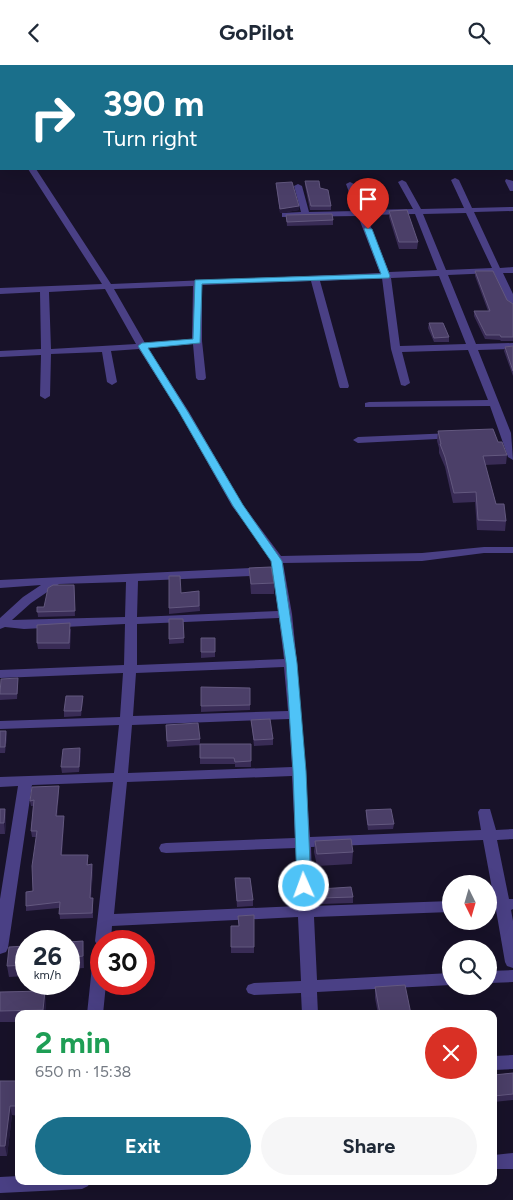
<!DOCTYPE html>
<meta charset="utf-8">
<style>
body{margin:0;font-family:Figtree,sans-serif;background:#f6f6f7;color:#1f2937;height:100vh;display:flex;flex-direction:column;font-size:19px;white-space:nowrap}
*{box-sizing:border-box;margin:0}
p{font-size:16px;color:#747a83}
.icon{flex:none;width:28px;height:28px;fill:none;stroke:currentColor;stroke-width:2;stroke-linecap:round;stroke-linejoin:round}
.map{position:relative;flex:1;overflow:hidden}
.side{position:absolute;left:15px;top:945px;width:482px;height:175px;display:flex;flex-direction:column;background:#fff;border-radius:10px;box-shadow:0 5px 20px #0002}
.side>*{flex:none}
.top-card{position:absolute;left:0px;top:0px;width:514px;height:105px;box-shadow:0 5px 20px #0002;background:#1a6f8b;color:#fff;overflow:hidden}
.needle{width:32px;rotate:175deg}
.fabs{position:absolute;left:442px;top:810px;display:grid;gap:10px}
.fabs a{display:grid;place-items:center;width:55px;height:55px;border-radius:50%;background:#fff;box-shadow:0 5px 20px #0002;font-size:25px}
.speed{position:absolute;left:15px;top:865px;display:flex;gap:10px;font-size:25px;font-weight:700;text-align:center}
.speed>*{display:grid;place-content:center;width:65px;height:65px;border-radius:50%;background:#fff;box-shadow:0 5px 20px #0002;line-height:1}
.speed small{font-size:12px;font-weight:400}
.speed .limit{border:8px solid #d22;background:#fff;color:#111}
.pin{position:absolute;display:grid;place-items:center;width:42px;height:42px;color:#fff;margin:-51px -21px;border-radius:50% 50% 50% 0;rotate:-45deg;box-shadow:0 0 5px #0007}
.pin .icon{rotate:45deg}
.me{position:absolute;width:55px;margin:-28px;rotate:358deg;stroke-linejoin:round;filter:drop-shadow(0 0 4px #0008)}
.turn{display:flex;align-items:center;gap:18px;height:105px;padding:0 20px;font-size:22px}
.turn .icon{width:65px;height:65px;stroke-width:2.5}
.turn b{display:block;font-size:35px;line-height:42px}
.round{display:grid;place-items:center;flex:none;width:52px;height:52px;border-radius:26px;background:#f6f6f7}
.headline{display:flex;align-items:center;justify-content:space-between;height:85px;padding:0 20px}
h1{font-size:30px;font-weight:700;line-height:38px;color:#1e9e55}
.button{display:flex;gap:10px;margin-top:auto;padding:10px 20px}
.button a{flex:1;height:58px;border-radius:30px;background:#1a6f8b;color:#fff;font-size:20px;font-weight:700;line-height:58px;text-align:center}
.button a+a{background:#f6f6f7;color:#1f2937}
header{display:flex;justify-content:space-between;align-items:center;height:65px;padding:0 20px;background:#fff;font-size:22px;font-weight:700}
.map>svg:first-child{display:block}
</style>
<header><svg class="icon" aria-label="back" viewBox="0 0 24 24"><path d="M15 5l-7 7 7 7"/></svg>GoPilot<svg class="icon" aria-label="search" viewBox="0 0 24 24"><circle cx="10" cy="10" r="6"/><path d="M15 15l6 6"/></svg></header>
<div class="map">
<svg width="513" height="1135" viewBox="0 0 513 1135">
<rect width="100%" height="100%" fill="#181229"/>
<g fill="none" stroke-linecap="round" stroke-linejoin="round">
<path fill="#4a4085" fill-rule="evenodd" d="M408 0H415V1H409Z
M502 0H509V1H503Z
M512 12H513V17H512Z
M512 37H513V41H512Z
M0 50H1V56H0Z
M28 104H36L111 219 380 208 358 151 282 152V148L301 147 294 121 298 119 302 121 309 147 356 146 346 119 350 117 354 119 364 145 413 144 398 117 402 115 406 117 421 144 464 143 451 115 455 113 459 115 472 143 513 142V146L474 147 500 203 513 202V208H503L513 229V242L508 239 494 208 448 210 476 279 513 278V284L478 285 511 368 513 395 508 392 490 341 365 342V338L369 337 488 335 468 285 402 287 410 318 405 321 401 320 391 284 382 213 320 216 349 321 348 323H340L339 321 311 216 202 220V276L206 313 204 315H198L196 313 193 279 148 283 189 347 243 440 281 491 422 488 484 482H513V488H484L422 496 283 498 292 549 297 598 310 772 481 765 478 747 480 744H490L496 765 513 764V774L497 775 509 834H513V844L511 845 513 856V903L507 901 505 897 496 845H489V835L494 834 483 775 311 782 313 841 451 836V847L314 852 317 915 451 908V920L317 927 318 949H302L301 928 254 930 248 928 246 924 248 920 254 918 301 916 298 852 112 861 111 876H101V881L97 880 95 876 113 717 32 720 8 883 6 887 0 889V834L18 721 0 722V712L114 708 119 660 0 664V656L120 652 123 608 0 613V605L124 600 125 559 24 564 5 562 0 564V553L23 532 41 520 0 523V515L272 502 271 495 266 486 232 441 179 347 139 284 111 286 117 317 112 320 107 317 102 287 51 289 50 331 45 334 40 331 41 290 0 292V286L41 284 40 227 0 229V223L102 219ZM466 148 492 203 446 205 423 149ZM415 149 437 205 389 207 366 150ZM439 211 466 279 400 281 391 213ZM193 221 192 274 145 278 114 224ZM105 224 136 279 51 284 49 227ZM273 510 278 546 137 552 138 516ZM126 517 125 552 12 555 31 538 59 519ZM279 553 284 594 137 600V559ZM284 602 288 646 133 651 136 608ZM289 654 292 702 128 708 132 660ZM292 711 295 773 166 778 161 779 159 783 161 787 166 788 296 783 298 841 114 849 127 717Z
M506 114 513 116V126H510L505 116Z
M453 368 458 371 457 373 358 378 353 375 358 372Z
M101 886V919H106L103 949H87L93 892 95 888Z
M513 905V917L489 918V906Z
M513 990V1004L494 1005V991Z
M513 1088V1104H494V1090Z
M19 1111V1116H91L88 1121 82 1124 0 1128V1112Z"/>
</g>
<path fill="#392c56" d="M305 116 320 123 331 141V145H310L305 120Z
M276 118 299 145 280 148Z
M389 146 418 177 417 184H399L389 152Z
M286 150 333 155V160L287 161Z
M475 206 507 235 513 239V276H501L500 275 485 274 474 251V246H488L475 211Z
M429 258 449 272V277H434L428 263Z
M513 281V311L504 286 505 282Z
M438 366 498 377 507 390 506 399 485 400 496 439 506 456 505 466 477 465 475 437 453 438 445 402 439 388V383L437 376Z
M249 503 274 518V529H251Z
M169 511 181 528 199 526 200 546 169 549Z
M74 520 75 551 38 552 37 542H44Z
M169 554H183L184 578 169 579Z
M71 564 70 584H38L37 578Z
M201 573H215V592L201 593Z
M18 613V618L17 634 0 635V629Z
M201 622 250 623V645L201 647Z
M83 636 81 651 64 652V646Z
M251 655 273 674V680L254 681Z
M166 660 200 674V680L167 682Z
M0 666H6L7 671 5 688H0Z
M200 679H251V702H235V699H200Z
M80 683 81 689 79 707 62 708 61 702Z
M59 721V726L57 751 64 757 62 790H88V800L93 805 91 833H93V853L60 854 59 843 26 846V841L33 826 36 772H32L31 766 33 741H31L30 736Z
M0 744H5L6 755 5 769H0Z
M366 745 394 759 393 764 368 765 366 751Z
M315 776 353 787 352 799 317 801 314 787Z
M235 813 253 835V841L237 842Z
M320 824 353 832V838L321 839Z
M254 850V888H231V861H239L238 851Z
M83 876 84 903 69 904V877Z
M26 881V911L9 912 7 901Z
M375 922 411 949H378L375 933Z
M0 927 46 937 45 949H19V957H0Z
M513 1008V1035L494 1037V1010Z
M0 1016H19V1051L12 1050 7 1091H0Z"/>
<path fill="#241a3c" d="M299 141V145L280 148V144Z
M83 631V636L81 651V646Z
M6 666 7 671 5 688V682Z
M80 683 81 689 79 707V702Z
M59 721V726L57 757 56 751Z
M5 744 6 755 5 769 4 758Z
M64 751V757L61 795V790Z
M92 799 93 805 91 838 90 833Z
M45 926 46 937 45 949H43V945Z
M10 1041 12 1050 7 1091 5 1081Z"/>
<path fill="#4b3f68" stroke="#63587f" d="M283 0H388V1H284Z
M434 0H484L485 1H435Z
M305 116H319L320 123 328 125 331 141H311Z
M292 117 299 141 280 144 276 118Z
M407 145 418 177H399L389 146Z
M332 149 333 155 287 157 286 150Z
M475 206H493L507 235 513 239V272H501L500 270H486L474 246H490Z
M429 258H443L449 272 434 273Z
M513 281V306L505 282Z
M493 364 498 377H502L507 390 483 391 496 439H504L506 456 478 455 476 427 454 428 445 392 440 379H441L438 366Z
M271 502 274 518 251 519 249 503Z
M169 511H180L181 528 199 526V541L169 543Z
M53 520H74L75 546 37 547V542H44L48 523Z
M169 554H183L184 573 169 574Z
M70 558 69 578H37V560Z
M201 573H215V587H201Z
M18 613 17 629H0L1 614Z
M201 622 250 623V640L201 641Z
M66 631H83L81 646H64Z
M270 654 273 674 254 675 251 655Z
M198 658 200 674 167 676 166 660Z
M0 666H6L5 682H0Z
M200 679H251V696L235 697 234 693H200Z
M80 683 79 702H61L63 684Z
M59 721 56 751H64L61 790H88L87 800 92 799 90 833H93L92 848 59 849 60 837 26 841V827L33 826 32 801 37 766H31L34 735 30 736 32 722Z
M0 744H5L4 758H0Z
M391 744 394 759 368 760 366 745Z
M351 774 353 787 317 789 315 776Z
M235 813H250L253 835 237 836Z
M351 822 353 832 321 833 320 824Z
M254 850V882H231V861H239L238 851Z
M83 876V891L69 893V877Z
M26 881V900L7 901 9 882Z
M405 920 411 949H380L375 922Z
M45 926 43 945 0 946V927Z
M513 1008V1029L494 1031V1010Z
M0 1016H19V1041H10L5 1081H0Z"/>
<path fill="#4fc3f7" stroke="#337fa1" d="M365 163 372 164 390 211 389 213 202 219 200 278 148 283 188 347 243 440 282 496 297 598 306 706 311 821 309 824H299L297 821 293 706 286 598 271 496 233 441 179 347 138 281 142 278 193 274 195 215 381 209 364 164Z"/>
</svg>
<div class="fabs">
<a><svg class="needle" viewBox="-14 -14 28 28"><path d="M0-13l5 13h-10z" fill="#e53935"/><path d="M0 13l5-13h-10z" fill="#747a83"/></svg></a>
<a><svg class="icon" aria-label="search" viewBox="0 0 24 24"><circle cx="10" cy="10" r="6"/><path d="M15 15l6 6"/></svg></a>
</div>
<div class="speed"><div>26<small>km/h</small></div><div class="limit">30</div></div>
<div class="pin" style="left:368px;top:164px;background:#d93025"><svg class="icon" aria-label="arrive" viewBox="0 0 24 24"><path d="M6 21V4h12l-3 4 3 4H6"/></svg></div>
<svg class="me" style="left:304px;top:821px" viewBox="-20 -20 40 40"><circle r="17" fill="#4fc3f7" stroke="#fff" stroke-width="3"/><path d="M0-11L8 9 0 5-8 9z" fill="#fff"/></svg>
<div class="top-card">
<div class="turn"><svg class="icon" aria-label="right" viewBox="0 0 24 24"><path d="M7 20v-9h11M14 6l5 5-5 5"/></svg><div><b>390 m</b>Turn right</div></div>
</div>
<section class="side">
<div class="headline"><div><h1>2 min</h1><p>650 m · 15:38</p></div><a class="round" style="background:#d93025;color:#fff"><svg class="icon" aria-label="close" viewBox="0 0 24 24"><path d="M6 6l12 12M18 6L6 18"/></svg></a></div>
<div class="button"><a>Exit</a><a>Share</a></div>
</section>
</div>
